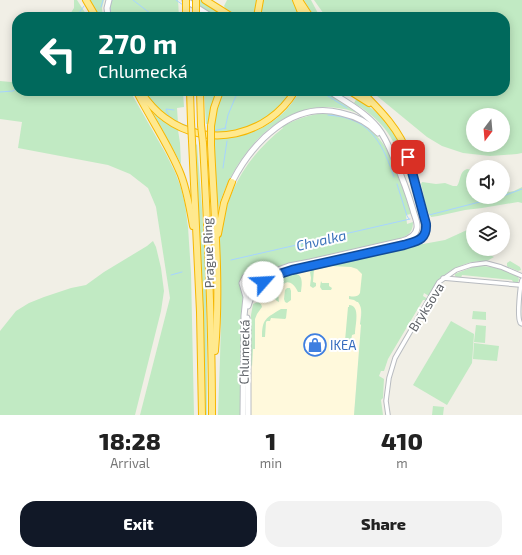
<!DOCTYPE html>
<html lang="en">
<head>
<meta charset="utf-8">
<style>
  body { margin:0; font-family:"Exo 2",sans-serif; background:#f2f2f2; color:#222; height:100vh; display:flex; flex-direction:column; font-size:15px; white-space:nowrap }
  * { box-sizing:border-box; margin:0 }
  p { font-size:13px; color:#767676 }
  .icon { flex:none; width:22px; height:22px; fill:none; stroke:currentColor; stroke-width:2; stroke-linecap:round; stroke-linejoin:round }
  .map { position:relative; height:415px; overflow:hidden }
  .panel { display:flex; flex-direction:column; background:#fff; flex:1 }
  .panel>* { flex:none }
  .hud { position:absolute; left:12px; top:12px; width:498px; height:84px; border-radius:16px; box-shadow:0 2px 10px #0003; background:#00695c; color:#fff; overflow:hidden }
  .needle { width:26px; rotate:196deg }
  .controls { position:absolute; left:466px; top:108px; display:grid; gap:8px }
  .controls a { display:grid; place-items:center; width:44px; height:44px; border-radius:50%; background:#fff; box-shadow:0 2px 10px #0003; font-size:20px }
  .pin { position:absolute; display:grid; place-items:center; width:34px; height:34px; color:#fff; margin:-17px; border-radius:8px; box-shadow:0 2px 6px #0006 }
  .me { position:absolute; width:44px; margin:-22px; rotate:64deg; stroke-linejoin:round; filter:drop-shadow(0 0 3px #0008) }
  .turn { display:flex; align-items:center; gap:14px; height:84px; padding:0 20px; font-size:18px }
  .turn .icon { width:52px; height:52px; stroke-width:2.5 }
  .turn b { display:block; font-size:28px; line-height:34px }
  .eta { display:flex; justify-content:space-evenly; align-items:center; height:68px; text-align:center }
  .eta b { font-size:24px; font-weight:800; line-height:28px }
  .cta { display:flex; gap:8px; margin-top:auto; padding:8px 20px }
  .cta a { flex:1; height:46px; border-radius:16px; background:#111827; color:#fff; font-size:16px; font-weight:800; line-height:46px; text-align:center }
  .cta a+a { background:#f2f2f2; color:#222 }
  .map>svg:first-child { display:block }
</style>
</head>
<body>
<div class="map">
<svg width="522" height="415" viewBox="0 0 522 415">
  <rect width="100%" height="100%" fill="#f1efe6"/>
  <polygon fill="#fff9dc" points="358,258 364,272 360,324 361,325 354,415 250,415 253,312 272,282 291,277 314,268"/>
  <g fill="#c1eac3" fill-rule="evenodd">
    <polygon points="74,0 77,0 88,17 68,17 74,8"/>
    <polygon points="90,0 104,0 102,8 103,17 99,17"/>
    <polygon points="111,0 178,0 179,17 110,17 109,7"/>
    <polygon points="191,0 202,0 228,17 217,17"/>
    <polygon points="227,0 257,0 255,15 253,17 239,17 225,8 224,6"/>
    <polygon points="263,0 293,0 300,17 261,17"/>
    <polygon points="304,0 311,0 320,17 314,17"/>
    <path d="M314,0H522V153L517,154L490,156L463,153L442,146L427,137L371,91H505V17H326ZM473,115H503V145H473Z"/>
    <polygon points="17,80 17,91 130,91 166,154 175,172 181,188 185,204 188,227 191,273 194,415 140,415 170,298 156,207 148,188 130,174 108,165 18,148 22,122 0,119 0,81 11,82"/>
    <path d="M143,91H183L184,107L177,108L178,123C164,114 153,104 143,91Z"/>
    <polygon points="204,91 217,91 211,107 208,124 206,124"/>
    <path d="M223,91H292C280,110 259,126 236,131C229,132 222,132 214,133C214,117 216,106 223,91Z"/>
    <path d="M296,91H325L360,114H359C349,109 336,107 324,107C271,109 231,162 218,209H217L214,139C246,138 275,127 294,100C296,97 297,96 299,93Z"/>
    <path d="M357,98C365,103 373,109 379,115C406,141 410,178 420,212L419,213C412,187 401,150 385,129C377,119 366,110 354,103Z"/>
    <polygon points="151,109 163,121 178,130 180,143 181,164"/>
    <path d="M328,113C335,114 343,115 349,117C389,131 400,177 411,214L406,215L407,224L413,222C413,235 405,237 394,240L268,270C259,274 256,269 249,272C243,274 238,281 240,287C241,290 243,291 243,293C244,298 242,305 242,310L241,415H218C219,380 221,344 221,308C221,285 218,261 220,238C225,193 248,155 283,128L282,127C297,118 312,114 328,113Z"/>
    <path d="M197,144C200,185 204,225 205,266C207,316 207,365 207,415H205L203,307L196,145Z"/>
    <path d="M467,169L473,170V197H503V186L505,190L509,192L514,191L522,187V203L518,202L482,208L465,210L438,216L431,217C425,208 424,195 421,184L422,182L436,184L445,183L453,186H457C461,180 459,172 467,169Z"/>
    <path d="M467,230L473,236V249H479L494,257L487,261L472,262L465,264L450,271L440,278L429,296L424,293L423,296L428,299L425,300H423L388,359L384,371H381L379,376L384,379L383,398L381,400L383,415H354L361,325L360,324C361,317 363,308 358,302H357L354,300L349,299V296C354,297 358,297 360,293L362,274L357,269L351,267L331,266L319,269H314L313,282L316,283V286L313,288L310,286L311,278L310,272L314,268L401,248L445,240Z"/>
    <polygon points="153,241 156,247 161,268 164,291 161,311 135,415 0,415 0,331 16,311 29,303 44,297 71,288 86,285 104,272 147,246"/>
    <polygon points="510,261 520,267 521,270 518,271 508,267 507,266 507,263"/>
    <path d="M476,266C491,266 506,269 518,277C520,280 518,282 516,283L513,282L512,280L462,275L461,278H457L455,276V274L457,273Z"/>
    <path d="M293,273C304,274 302,284 301,292H298C289,273 276,285 279,302L277,301C270,295 260,288 269,280Z"/>
    <circle cx="253" cy="284" r="6"/>
    <polygon points="321,281 322,283 329,283 329,286 332,288 331,290 322,290 320,287"/>
    <polygon points="287,288 290,288 291,291 291,300 287,303 285,302 284,299 285,290"/>
    <polygon points="258,302 261,304 262,307 257,314 255,319 255,349 253,349 252,367 250,362 251,315 253,304"/>
    <path d="M349,305C361,305 355,326 355,334L352,335L349,352H344L348,307H349Z"/>
    <path d="M281,309H287L286,318L285,319L271,318L270,321H267L266,322L265,337H262C262,319 266,318 281,309Z"/>
    <polygon points="473,311 486,312 486,320 472,319"/>
    <polygon points="451,321 474,334 472,363 447,405 413,385"/>
    <polygon points="476,325 486,326 485,343 474,342"/>
    <polygon points="474,343 499,346 497,361 473,359"/>
    <polygon points="433,406 444,407 443,415 432,415"/>
  </g>
  <g fill="none" stroke-linecap="round" stroke-linejoin="round">
    <g stroke="#a7d4ff" stroke-width="1">
      <polyline points="133,0 155,17"/>
      <polyline points="176,0 183,5"/>
      <polyline points="101,7 103,0"/>
      <polyline points="111,16 110,7 112,0"/>
      <polyline points="76,17 84,6"/>
      <polyline points="320,91 347,108"/>
      <polyline points="0,92 13,91 17,88"/>
      <path d="M174,110L166,109C168,119 179,123 188,126"/>
      <path d="M328,115C335,116 342,116 349,119C376,127 386,154 394,177"/>
      <polyline points="193,128 200,130"/>
      <polyline points="225,129 228,115 238,91"/>
      <polyline points="213,131 226,128"/>
      <polyline points="223,168 227,141"/>
      <polyline points="397,184 407,216 409,219"/>
      <polyline points="503,196 522,189"/>
      <polyline points="429,215 499,197"/>
      <polyline points="231,260 410,219"/>
      <polyline points="171,275 182,272"/>
    </g>
    <g stroke="#b8bbc0" stroke-width="5.5">
      <g id="minor">
        <polyline points="443,278 520,285"/>
        <path d="M522,280C520,286 517,316 520,322C520,323 521,324 522,324"/>
        <polyline points="388,415 386,401 389,378 395,358 439,282 456,270 471,265 486,263 501,267 522,276"/>
      </g>
    </g>
    <g stroke="#b9bcc2" stroke-width="7">
      <g id="secondary">
        <polyline points="185,0 212,17"/>
        <polyline points="108,17 107,8 109,0"/>
        <path d="M232,182C252,143 292,100 341,113C355,116 368,122 378,133"/>
        <path d="M264,283L266,280L270,277L292,270L404,245C419,241 428,239 425,221L416,188"/>
        <path d="M248,306C249,303 250,299 252,297C258,290 265,294 263,281"/>
        <polyline points="247,318 248,327 248,415"/>
        <path d="M243,415L244,316L246,297L242,283L245,277L252,273L264,275L289,266L310,262L402,241C409,239 416,236 417,228C418,222 414,215 413,210C408,193 402,177 395,161C390,149 386,138 378,128C365,112 346,102 329,91"/>
      </g>
    </g>
    <g stroke="#f6b700" stroke-width="8">
      <g id="motorway">
        <polyline points="86,0 96,17"/>
        <polyline points="205,0 232,17"/>
        <polyline points="296,0 303,17"/>
        <polyline points="299,0 310,17"/>
        <polyline points="257,17 260,0"/>
        <path d="M140,91C147,101 155,111 165,118C208,150 268,136 295,91"/>
        <polyline points="190,91 191,122"/>
        <polyline points="200,91 201,125"/>
        <polyline points="350,91 369,103"/>
        <path d="M361,91C381,111 400,130 409,157C412,167 414,178 416,188"/>
        <path d="M138,94C152,121 170,147 181,175C187,191 190,209 193,226"/>
        <polyline points="211,126 214,108 220,91"/>
        <polyline points="192,141 200,312 202,415"/>
        <path d="M203,143C208,234 212,324 212,415"/>
        <path d="M211,145C214,213 221,282 215,351"/>
        <polyline points="218,234 224,203 232,182"/>
      </g>
    </g>
    <use href="#minor" stroke="#fff" stroke-width="3.5"/>
    <use href="#secondary" stroke="#fff" stroke-width="5"/>
    <use href="#motorway" stroke="#ffe98e" stroke-width="6"/>
    <g stroke="#f6b700" stroke-width="8" stroke-linecap="butt">
      <g id="motorway-bridge">
        <polyline points="186,0 186,16"/>
        <polyline points="196,0 196,17"/>
        <polyline points="191,122 192,141"/>
        <polyline points="201,125 203,143"/>
        <polyline points="211,145 211,126"/>
      </g>
    </g>
    <use href="#motorway-bridge" stroke="#ffe98e" stroke-width="6"/>
  </g>
  <g fill="none" stroke-linecap="round" stroke-linejoin="round">
    <g stroke="#114b97" stroke-width="10">
      <path id="route" d="M263,282L264,283L266,280L270,277L292,270L404,245C417,241 427,240 426,224L408,157"/>
    </g>
    <use href="#route" stroke="#1a73e8" stroke-width="7"/>
  </g>
  <defs>
    <g id="shop-ring" transform="scale(1.15)"><circle r="9.5" fill="#fff" stroke="#3f7fe0" stroke-width="1.5"/><path d="M-5-2.5h2.3a2.7 3.5 0 0 1 5.4 0H5L5.5 6h-11ZM-1.5-2.5h3a1.5 2.3 0 0 0-3 0Z" fill="#3f7fe0"/></g>
  </defs>
  <g fill-rule="evenodd">
    <use href="#shop-ring" x="315" y="345"/>
  </g>
  <g text-anchor="middle" dominant-baseline="central" stroke-width="4" stroke-linejoin="round" paint-order="stroke">
    <g font-size="13" fill="#5d6167" stroke="#fff">
      <text transform="translate(208 253) rotate(-92)">Prague Ring</text>
      <text transform="translate(426 307) rotate(-58)">Bryksova</text>
      <text transform="translate(244 352) rotate(-89)">Chlumecká</text>
    </g>
    <g font-size="13" fill="#366cbe" stroke="#fff" text-anchor="start">
      <text x="330" y="345">IKEA</text>
    </g>
    <g font-size="14" font-style="italic" fill="#3a72ba" stroke="#fff">
      <text transform="translate(321 240) rotate(-13)">Chvalka</text>
    </g>
  </g>
</svg>
<div class="controls">
<a><svg class="needle" viewBox="-14 -14 28 28"><path d="M0-13l5 13h-10z" fill="#e53935"/><path d="M0 13l5-13h-10z" fill="#767676"/></svg></a>
<a><svg class="icon" aria-label="sound" viewBox="0 0 24 24"><path d="M4 9h4l5-4v14l-5-4H4zM17 9q2 3 0 6"/></svg></a>
<a><svg class="icon" aria-label="layers" viewBox="0 0 24 24"><path d="M12 4l9 5-9 5-9-5zM3 14l9 5 9-5"/></svg></a>
</div>
<div class="pin" style="left:408px;top:157px;background:#d93025"><svg class="icon" aria-label="arrive" viewBox="0 0 24 24"><path d="M6 21V4h12l-3 4 3 4H6"/></svg></div>
<svg class="me" style="left:263px;top:282px" viewBox="-20 -20 40 40"><circle r="19" fill="#fff"/><path d="M0-13L10 11 0 6-10 11z" fill="#1a73e8"/></svg>
<div class="hud">
<div class="turn"><svg class="icon" aria-label="left" viewBox="0 0 24 24"><path d="M17 20v-9H6M10 6l-5 5 5 5"/></svg><div><b>270 m</b>Chlumecká</div></div>
</div>
</div>
<section class="panel">
<div class="eta">
<div><b>18:28</b><p>Arrival</p></div>
<div><b>1</b><p>min</p></div>
<div><b>410</b><p>m</p></div>
</div>
<div class="cta"><a>Exit</a><a>Share</a></div>
</section>
</body>
</html>
